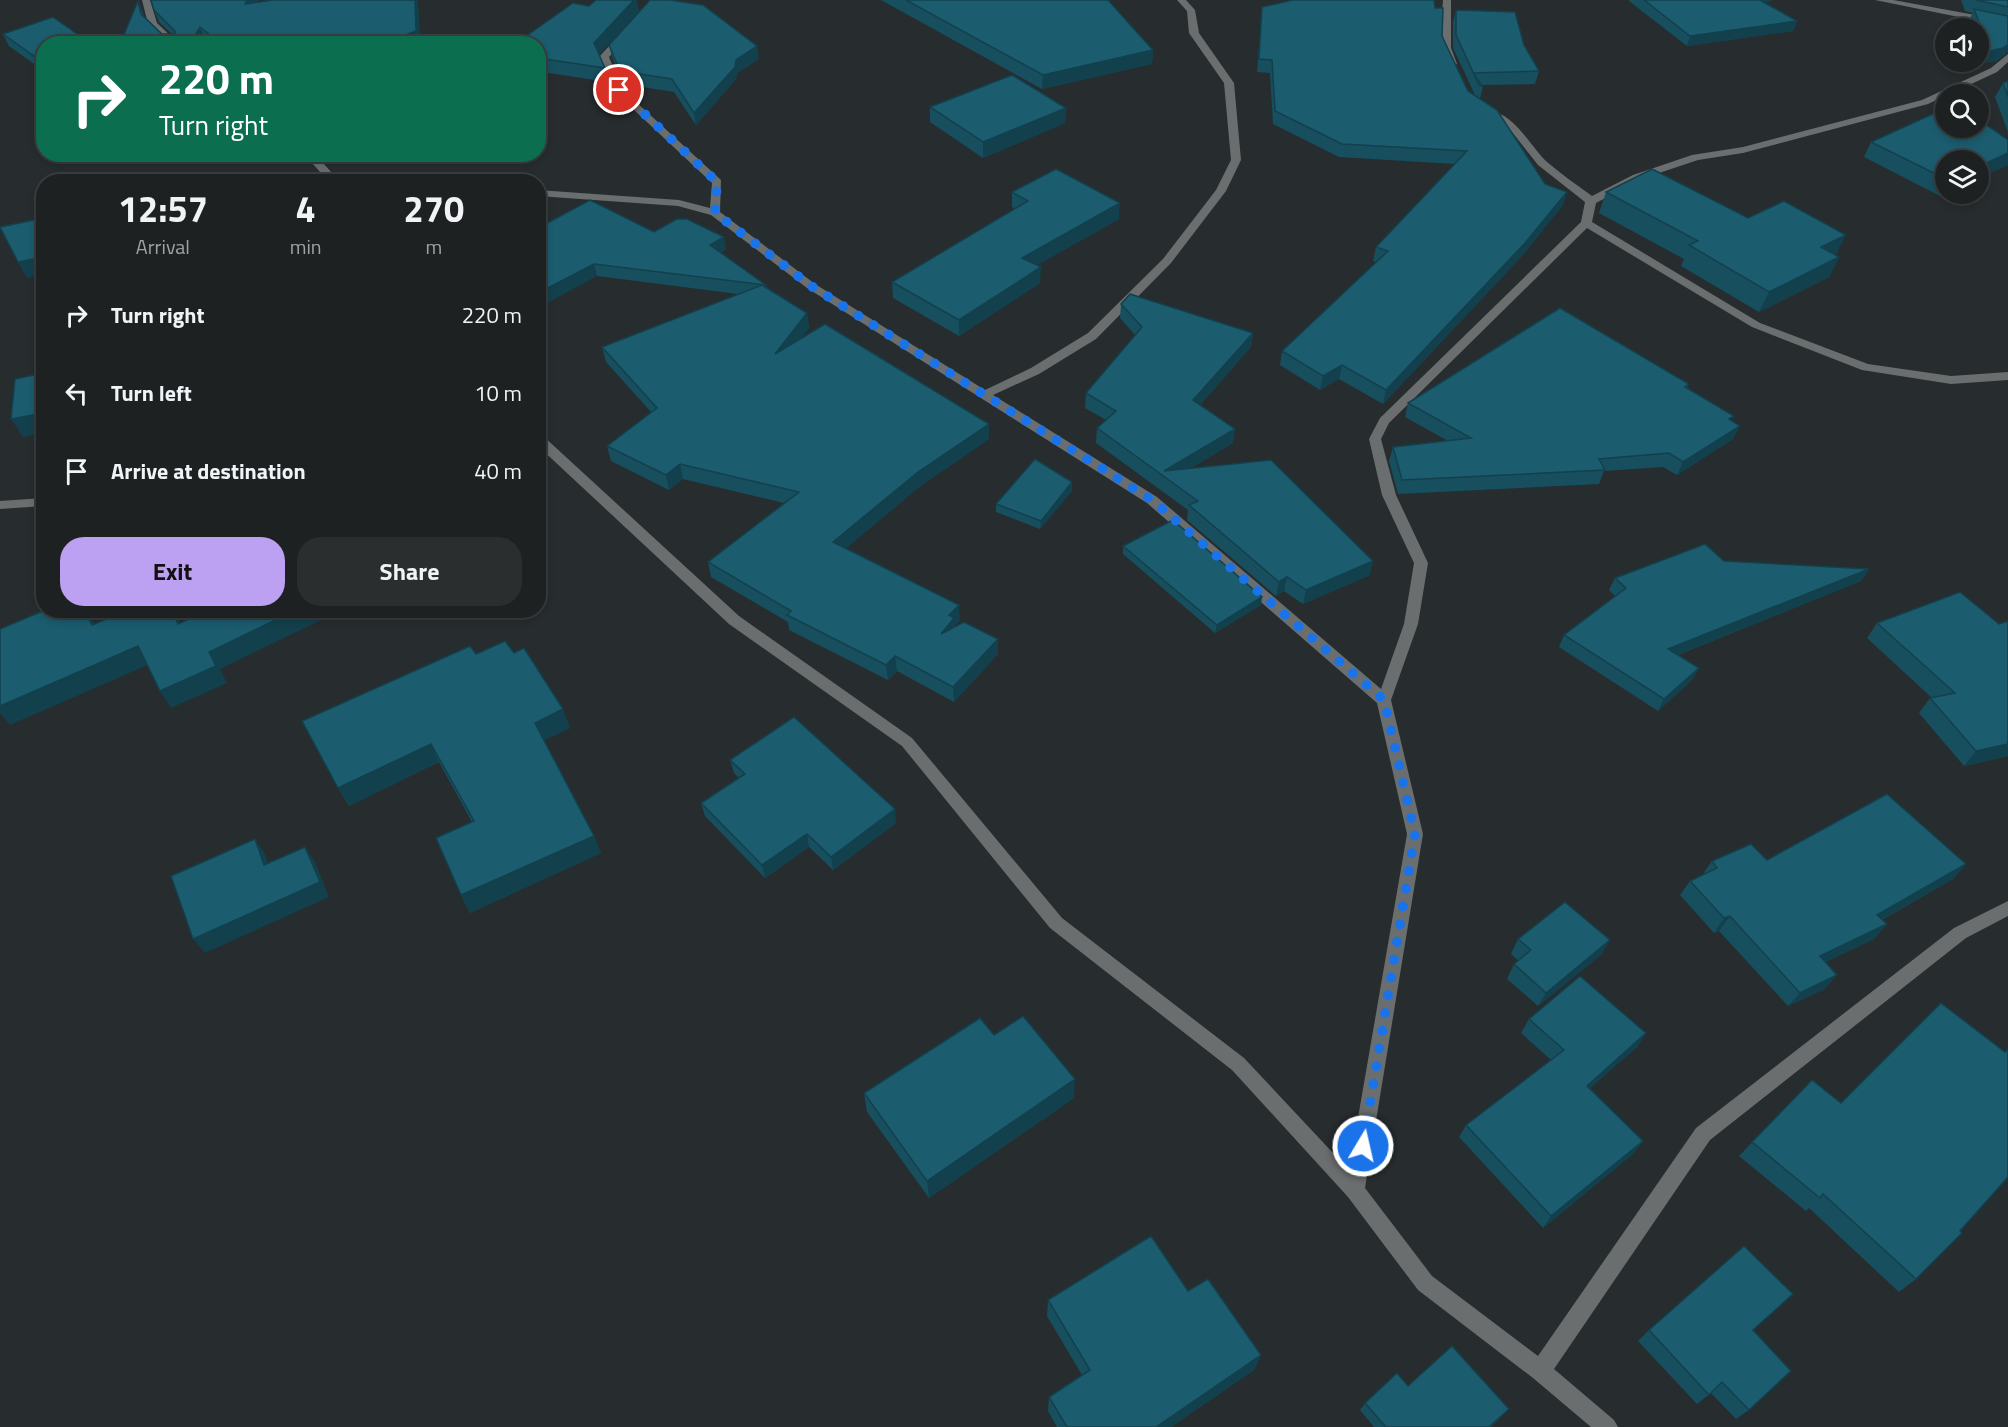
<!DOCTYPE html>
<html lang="en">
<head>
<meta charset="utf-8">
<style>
  body { margin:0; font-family:"Titillium Web",sans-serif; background:#2a2e2f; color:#f1f3f6; height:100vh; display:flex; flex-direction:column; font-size:22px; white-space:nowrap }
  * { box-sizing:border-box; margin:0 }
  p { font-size:20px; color:#a0a3a5 }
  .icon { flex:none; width:33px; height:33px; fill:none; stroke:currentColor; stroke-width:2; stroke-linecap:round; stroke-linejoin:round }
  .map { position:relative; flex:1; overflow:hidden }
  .sheet { position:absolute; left:36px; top:174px; width:510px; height:444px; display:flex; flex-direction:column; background:#1d2122; border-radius:24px; box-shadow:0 3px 9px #0003,0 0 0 2px #3b3e40 }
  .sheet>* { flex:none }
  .banner { position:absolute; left:36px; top:36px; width:510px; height:126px; border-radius:24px; box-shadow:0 3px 9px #0003,0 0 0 2px #3b3e40; background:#0b6e4f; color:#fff; overflow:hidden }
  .controls { position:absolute; left:1935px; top:18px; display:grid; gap:12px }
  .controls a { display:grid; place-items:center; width:54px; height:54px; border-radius:50%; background:#1d2122; box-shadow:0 3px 9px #0003,0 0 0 2px #3b3e40; font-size:30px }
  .pin { position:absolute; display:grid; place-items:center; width:51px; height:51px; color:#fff; margin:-26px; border:3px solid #fff; border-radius:50%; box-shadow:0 2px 6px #0007 }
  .me { position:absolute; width:66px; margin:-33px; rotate:9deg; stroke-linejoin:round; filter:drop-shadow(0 0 4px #0008) }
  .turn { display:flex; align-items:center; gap:21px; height:126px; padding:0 24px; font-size:27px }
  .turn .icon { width:78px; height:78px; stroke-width:2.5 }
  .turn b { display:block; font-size:42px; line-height:51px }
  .eta { display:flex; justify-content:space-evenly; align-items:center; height:102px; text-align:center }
  .eta b { font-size:36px; font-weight:700; line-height:42px }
  .primary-button { display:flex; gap:12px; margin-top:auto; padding:12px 24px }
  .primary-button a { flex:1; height:69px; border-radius:24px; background:#bca0f2; color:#111; font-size:24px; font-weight:700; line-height:69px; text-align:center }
  .primary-button a+a { background:#2a2e2f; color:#f1f3f6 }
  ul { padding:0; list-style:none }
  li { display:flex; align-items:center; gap:18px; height:78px; padding:0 24px }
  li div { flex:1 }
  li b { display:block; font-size:22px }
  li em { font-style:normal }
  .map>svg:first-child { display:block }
</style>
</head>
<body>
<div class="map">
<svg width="2008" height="1427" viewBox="0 0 2008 1427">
  <rect width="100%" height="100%" fill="#272c2e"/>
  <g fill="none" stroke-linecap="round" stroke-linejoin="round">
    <g fill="#6b6e6e" fill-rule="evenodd">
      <polygon points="142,0 150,0 157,23 179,44 169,44 148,24"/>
      <path d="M1177,0H1186L1195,10L1199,33L1234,83L1241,160L1226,191L1171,263L1096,339L1039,374L993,395L1157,497L1381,689L1404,624L1414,563L1382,495L1369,439L1380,418L1581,222L1585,202L1538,165L1512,132L1488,116V112C1511,109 1532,148 1547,162C1561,174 1577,185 1592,196L1633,175L1692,155L1743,147L1922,100L1991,68L2008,54V62L1997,72L1928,104L1743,153L1698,160L1641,179L1596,203L1592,222L1760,323L1868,364L1951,376L2008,372V380L1951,384L1862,370L1752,327L1587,228L1389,423L1381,439L1396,495L1428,563L1418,624L1391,700L1423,834L1365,1188L1432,1276L1538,1356L1696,1128L1954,928L2008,901V916L1966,938L1710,1140L1554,1369L1614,1420L1618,1427H1591L1533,1378L1418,1290L1348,1197L1232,1070L1050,928L902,746L729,624L538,446V434L542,435L739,616L912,738L1062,918L1244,1058L1349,1170L1407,834L1377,703L1147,503L807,288L711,215L678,206L538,196V190L679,200L710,208L712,183L616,93L599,57L621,33H627V37L609,57L623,90L721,180L720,212L815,284L985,390L1031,368L1088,333L1163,259L1216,190L1231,160L1224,83L1189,33L1187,11Z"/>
      <path d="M1443,0H1451V48L1457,64L1452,67C1436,59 1442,16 1443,0Z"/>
      <polygon points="1875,0 1893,0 2008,21 2008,27"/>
      <polygon points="304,154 315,154 340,182 329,182"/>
      <polygon points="44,498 44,506 0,509 0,501"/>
    </g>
  </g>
  <g fill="#174f5f">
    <polygon points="273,0 417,0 418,4 420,43 211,44 205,39 120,44 138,1 144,16 162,34 172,34 159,22 154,10 257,2"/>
    <polygon points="881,0 1108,0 1153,50 1152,64 1042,89"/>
    <polygon points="1629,0 1772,0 1765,3 1797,21 1793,31 1687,46 1629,1"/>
    <polygon points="1961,0 2008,0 2008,52 1996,61 1983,63 1978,50 1978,28 1971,28 1968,21 1973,13 1965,11"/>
    <polygon points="1262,7 1435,8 1442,36 1468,91 1475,95 1453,48 1453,22 1456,10 1524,45 1539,71 1535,84 1481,85 1483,87 1480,98 1545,184 1563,205 1521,257 1383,404 1339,379 1320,390 1280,365 1282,351 1376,262 1373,261 1376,247 1455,164 1339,157 1273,124 1270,73 1257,72"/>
    <polygon points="639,11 599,54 605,68 608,82 542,72 543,78 538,81 538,44"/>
    <polygon points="3,34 44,44 44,71 9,46"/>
    <polygon points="609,45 759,59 737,73 736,79 696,125 674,92 623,84 612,57"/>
    <polygon points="2008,81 2008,132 1995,97 2003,83"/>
    <polygon points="930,107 1066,108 1065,123 983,158 930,122"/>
    <polygon points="1871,142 2008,153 2008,165 1978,178 1946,160 1946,193 1940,196 1864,157"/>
    <polygon points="1012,192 1119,219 1037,265 1040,283 959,336 893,298 892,282 1015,209 1012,207"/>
    <polygon points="1606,192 1748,218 1839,257 1829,277 1759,312 1681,266 1684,259 1599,213"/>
    <polygon points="538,228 654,232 726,249 721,253 766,285 767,288 807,313 809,328 802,337 989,424 989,439 919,487 845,549 960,620 955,625 955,627 998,639 998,654 954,702 897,671 888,680 789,630 788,622 711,577 708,562 784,503 683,479 669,490 611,461 607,446 651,412 606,362 602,347 738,294 597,276"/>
    <polygon points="1121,304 1253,333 1251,347 1200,405 1235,429 1233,443 1191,468 1370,575 1303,604 1284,591 1276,596 1187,520 1188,510 1096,443 1097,428 1106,420 1085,408 1086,393 1135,335 1120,318"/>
    <polygon points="1689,384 1687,388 1732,421 1733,439 1677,475 1663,467 1604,471 1599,484 1398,494 1389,461 1393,447 1448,441 1405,417 1408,403"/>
    <polygon points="1072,482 1072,491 1040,529 996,512 996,504"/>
    <polygon points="1123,546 1261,605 1215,633 1123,554"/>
    <polygon points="1724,561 1869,569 1861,581 1678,655 1699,668 1692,680 1658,711 1559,647 1564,635 1615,596 1609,590 1615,578"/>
    <polygon points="2008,621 2008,756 1964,766 1919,713 1930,698 1932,698 1867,638 1877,623 1999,624"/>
    <polygon points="514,653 570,728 544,740 594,836 601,853 470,913 461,895 472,822 439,762 349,806 338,788 476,654"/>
    <polygon points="730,760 896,823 833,870 809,847 765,878 705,816 701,803 739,778 734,773"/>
    <polygon points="1767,860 1966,864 1953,879 1882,920 1887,924 1874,939 1826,962 1825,989 1788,1006 1719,931 1714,933 1680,895 1690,881 1703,874 1712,861"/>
    <polygon points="1518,939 1602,954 1538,1006 1507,979 1514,964 1519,961 1511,954"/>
    <polygon points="1529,1019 1646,1033 1637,1047 1590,1088 1643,1141 1633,1154 1543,1228 1459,1137 1466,1125 1551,1060 1521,1033"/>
    <polygon points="1812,1080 1960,1231 1916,1279 1899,1292 1809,1208 1806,1211 1739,1156"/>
    <polygon points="864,1093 1074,1098 929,1198 867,1112"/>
    <polygon points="1188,1291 1261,1355 1254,1370 1171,1427 1057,1427 1048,1411 1049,1397 1082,1375 1047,1316 1048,1300"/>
    <polygon points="1649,1330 1753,1330 1749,1410 1736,1419 1711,1393 1697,1404 1638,1341"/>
    <polygon points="1365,1403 1502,1416 1491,1427 1374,1427 1360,1410"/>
  </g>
  <g fill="#13404d">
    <polygon points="247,0 259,0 249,16 245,4"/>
    <polygon points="415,0 417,0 418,4 420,43 382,44"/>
    <polygon points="634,0 637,0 639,11 597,57 594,43"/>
    <polygon points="1756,0 1772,0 1753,8"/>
    <polygon points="1797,21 1793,31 1687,46 1690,36"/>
    <polygon points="200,27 205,39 203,44 190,44"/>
    <polygon points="2008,45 2008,52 1996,61 1983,63 1990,51"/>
    <polygon points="757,46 759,59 737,73 736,79 696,125 694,113 736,60"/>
    <polygon points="1153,50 1152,64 1042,89 1043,75"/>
    <polygon points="540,63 543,78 538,81 538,64"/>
    <polygon points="1066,108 1065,123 983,158 983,142"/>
    <polygon points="2008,153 2008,165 1978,178 1978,167"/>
    <polygon points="1946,186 1946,193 1940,196"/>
    <polygon points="1567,192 1563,205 1521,257 1383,404 1386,390"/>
    <polygon points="1120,203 1119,219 1022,274 1022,258"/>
    <polygon points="1846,235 1836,255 1821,247"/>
    <polygon points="724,237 726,249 713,258 710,245"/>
    <polygon points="44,257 44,274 27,278 18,262"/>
    <polygon points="1839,257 1829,277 1759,312 1769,292"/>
    <polygon points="594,264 597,276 538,308 538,293"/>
    <polygon points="1041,267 1040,283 959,336 959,320"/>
    <polygon points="807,313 809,328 777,369 775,354"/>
    <polygon points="1253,333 1251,347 1191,415 1193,400"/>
    <polygon points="1342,365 1339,379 1320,390 1323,376"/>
    <polygon points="44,413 44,432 23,437 11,419"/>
    <polygon points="989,424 989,439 919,487 835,558 833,542 918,472"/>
    <polygon points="1740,426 1733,439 1677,475 1683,462"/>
    <polygon points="1235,429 1233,443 1170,481 1164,471"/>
    <polygon points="680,464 683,479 669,490 666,475"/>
    <polygon points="1072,482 1072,491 1040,529 1041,521"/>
    <polygon points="1373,561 1370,575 1303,604 1306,590"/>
    <polygon points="1869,569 1861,581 1662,661 1668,649"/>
    <polygon points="1287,577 1284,591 1276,596 1279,582"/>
    <polygon points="1262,597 1261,605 1215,633 1217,625"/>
    <polygon points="959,605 960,620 955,625 955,633 941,634 949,615"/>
    <polygon points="85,610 88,610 90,614 104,643 92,625"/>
    <polygon points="172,610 175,610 176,613 189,641 178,624"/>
    <polygon points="296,610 342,610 220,669 227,683 171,708 160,691 209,652"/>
    <polygon points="998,639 998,654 954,702 953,687"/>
    <polygon points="138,646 150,664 10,725 0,713 0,706"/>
    <polygon points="895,656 897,671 888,680 886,665"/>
    <polygon points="1699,668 1692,680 1658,711 1664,699"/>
    <polygon points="563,709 570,728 542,741 535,723"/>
    <polygon points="431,744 439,762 349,806 338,788"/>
    <polygon points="2008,744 2008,756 1964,766 1976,751"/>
    <polygon points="895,809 896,823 833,870 831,857"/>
    <polygon points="807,834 809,847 765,878 762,865"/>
    <polygon points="594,836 601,853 470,913 461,895"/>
    <polygon points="255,839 265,854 274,880 264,865"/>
    <polygon points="305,847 315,862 329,897 205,953 193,939"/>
    <polygon points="1966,864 1953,879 1865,929 1877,915"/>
    <polygon points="1730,916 1719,931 1714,933 1724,918"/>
    <polygon points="1887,924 1874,939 1809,970 1820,956"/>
    <polygon points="1610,940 1602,954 1538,1006 1546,993"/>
    <polygon points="1837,975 1825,989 1788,1006 1800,993"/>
    <polygon points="1646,1033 1637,1047 1578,1099 1587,1086"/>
    <polygon points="1075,1079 1074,1098 929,1198 927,1181"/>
    <polygon points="1643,1141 1633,1154 1543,1228 1551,1216"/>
    <polygon points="1261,1355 1254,1370 1171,1427 1156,1427"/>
  </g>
  <g fill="#1b5c6e" stroke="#13404d" stroke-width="1.5">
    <polygon points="151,0 247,0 245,4 273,0 415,0 416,31 382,44 222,44 200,27 190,44 120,44 138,1 141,14 162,34 175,34 175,31 154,10"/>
    <polygon points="596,0 634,0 594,43 605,68 538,58 538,44 515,44 573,3 589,6"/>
    <polygon points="650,0 670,0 703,5 757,46 736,60 735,67 694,113 672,79 620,71 609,45"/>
    <polygon points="906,0 1108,0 1153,50 1043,75"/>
    <polygon points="1293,0 1434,0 1435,8 1443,8 1442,36 1468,91 1497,110 1545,184 1567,192 1525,243 1386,390 1342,365 1323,376 1282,351 1388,251 1376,247 1467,151 1342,144 1275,111 1272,60 1259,59 1262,7"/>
    <polygon points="1644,0 1760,0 1797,21 1690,36"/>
    <polygon points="1976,0 2008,0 2008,7"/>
    <polygon points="1974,9 2008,16 2008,45 2003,48 1990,51"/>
    <polygon points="1456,10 1515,12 1524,45 1539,71 1473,73 1483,87 1479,85 1456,35"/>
    <polygon points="53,17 91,44 44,44 44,63 3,34"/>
    <polygon points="1012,75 1066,108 983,142 930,107"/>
    <polygon points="2008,81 2008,97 2003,83"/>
    <polygon points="1946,108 1946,128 1978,128 1978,119 2008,140 2008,153 1978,167 1978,160 1946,160 1946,179 1871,142"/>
    <polygon points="1056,169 1120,203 1022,258 1041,267 959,320 892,282 1028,201 1012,192"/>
    <polygon points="1652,169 1748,218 1784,201 1846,235 1821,247 1839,257 1769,292 1689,245 1698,241 1606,192"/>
    <polygon points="590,200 654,232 677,219 687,219 724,237 710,245 766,285 594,264 538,293 538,228"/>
    <polygon points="44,218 44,257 18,262 0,227"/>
    <polygon points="762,285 807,313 775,354 825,324 989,424 918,472 833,542 959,605 949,615 954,618 941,634 964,622 998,639 953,687 895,656 886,665 787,615 791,611 708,562 799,492 680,464 666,475 607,446 657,408 602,347"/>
    <polygon points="1130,294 1253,333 1193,400 1235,429 1164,471 1271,460 1373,561 1306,590 1287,577 1279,582 1189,505 1198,501 1097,428 1116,411 1086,393 1142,327 1121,304"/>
    <polygon points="1560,308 1689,384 1685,387 1734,416 1729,419 1740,426 1683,462 1669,453 1599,459 1605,470 1402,480 1393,447 1471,438 1408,403"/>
    <polygon points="44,373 44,413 11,419 15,379"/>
    <polygon points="1035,459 1072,482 1041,521 996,504"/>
    <polygon points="1173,520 1262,597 1217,625 1123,546"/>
    <polygon points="1705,544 1724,561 1869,569 1668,649 1699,668 1664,699 1564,635 1626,588 1615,578"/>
    <polygon points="1960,592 1999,624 2008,621 2008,744 1976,751 1930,698 1955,693 1877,623"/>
    <polygon points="45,610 85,610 92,625 128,610 172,610 178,624 198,615 195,610 296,610 209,652 216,666 160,691 138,646 0,706 0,629"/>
    <polygon points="505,641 514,653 524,648 563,709 535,723 594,836 461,895 436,838 474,821 431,744 338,788 302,721 470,646 476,654"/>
    <polygon points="794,717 895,809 831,857 807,834 762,865 701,803 745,774 730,760"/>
    <polygon points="1887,794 1966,864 1877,915 1887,924 1820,956 1837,975 1800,993 1730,916 1724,918 1690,881 1717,868 1712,861 1751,844 1767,860"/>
    <polygon points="255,839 264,865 305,847 320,882 193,939 171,876"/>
    <polygon points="1565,902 1610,940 1546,993 1514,964 1531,950 1518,939"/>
    <polygon points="1580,976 1646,1033 1587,1086 1643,1141 1551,1216 1466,1125 1564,1050 1529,1019"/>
    <polygon points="1941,1003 2005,1052 2008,1049 2008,1177 1960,1231 1962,1233 1916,1279 1823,1194 1820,1198 1752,1142 1812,1080 1841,1103"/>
    <polygon points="1023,1016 1075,1079 927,1181 864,1093 980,1018 994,1035"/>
    <polygon points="1151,1236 1188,1291 1208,1279 1261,1355 1156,1427 1067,1427 1049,1397 1090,1370 1048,1300"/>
    <polygon points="1744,1246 1793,1294 1753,1330 1791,1371 1749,1410 1722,1382 1709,1395 1649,1330"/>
    <polygon points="1452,1346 1509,1409 1489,1427 1386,1427 1365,1403 1397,1373 1408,1386"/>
  </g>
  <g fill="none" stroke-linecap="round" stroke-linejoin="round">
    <polyline stroke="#1a73e8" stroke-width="10" stroke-dasharray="0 18" points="619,90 717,182 715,213 811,286 1152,500 1384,700 1415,834 1363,1146"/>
  </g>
</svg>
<div class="controls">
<a><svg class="icon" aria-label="sound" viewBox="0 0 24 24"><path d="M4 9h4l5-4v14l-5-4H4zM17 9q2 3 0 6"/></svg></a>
<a><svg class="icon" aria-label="search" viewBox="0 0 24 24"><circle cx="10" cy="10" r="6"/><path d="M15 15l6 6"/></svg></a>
<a><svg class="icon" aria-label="layers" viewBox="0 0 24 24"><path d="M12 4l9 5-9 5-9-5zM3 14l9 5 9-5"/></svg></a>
</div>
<div class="pin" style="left:619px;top:90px;background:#d93025"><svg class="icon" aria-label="arrive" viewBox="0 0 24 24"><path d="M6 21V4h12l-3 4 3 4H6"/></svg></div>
<svg class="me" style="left:1363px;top:1146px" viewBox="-20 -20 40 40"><circle r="17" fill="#1a73e8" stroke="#fff" stroke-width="3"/><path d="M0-11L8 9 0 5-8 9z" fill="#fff"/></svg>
<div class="banner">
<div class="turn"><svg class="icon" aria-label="right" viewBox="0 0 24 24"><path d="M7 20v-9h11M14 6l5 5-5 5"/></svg><div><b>220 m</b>Turn right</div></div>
</div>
<section class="sheet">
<div class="eta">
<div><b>12:57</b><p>Arrival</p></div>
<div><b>4</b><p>min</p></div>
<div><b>270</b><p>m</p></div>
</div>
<ul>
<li><svg class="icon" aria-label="right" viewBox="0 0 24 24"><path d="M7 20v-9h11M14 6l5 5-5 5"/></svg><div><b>Turn right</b></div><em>220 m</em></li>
<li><svg class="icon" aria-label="left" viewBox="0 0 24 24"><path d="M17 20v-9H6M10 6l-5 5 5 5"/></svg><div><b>Turn left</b></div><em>10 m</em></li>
<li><svg class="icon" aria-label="arrive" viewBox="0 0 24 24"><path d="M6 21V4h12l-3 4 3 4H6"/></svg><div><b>Arrive at destination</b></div><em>40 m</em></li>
</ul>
<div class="primary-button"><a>Exit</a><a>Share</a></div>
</section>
</div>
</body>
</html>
